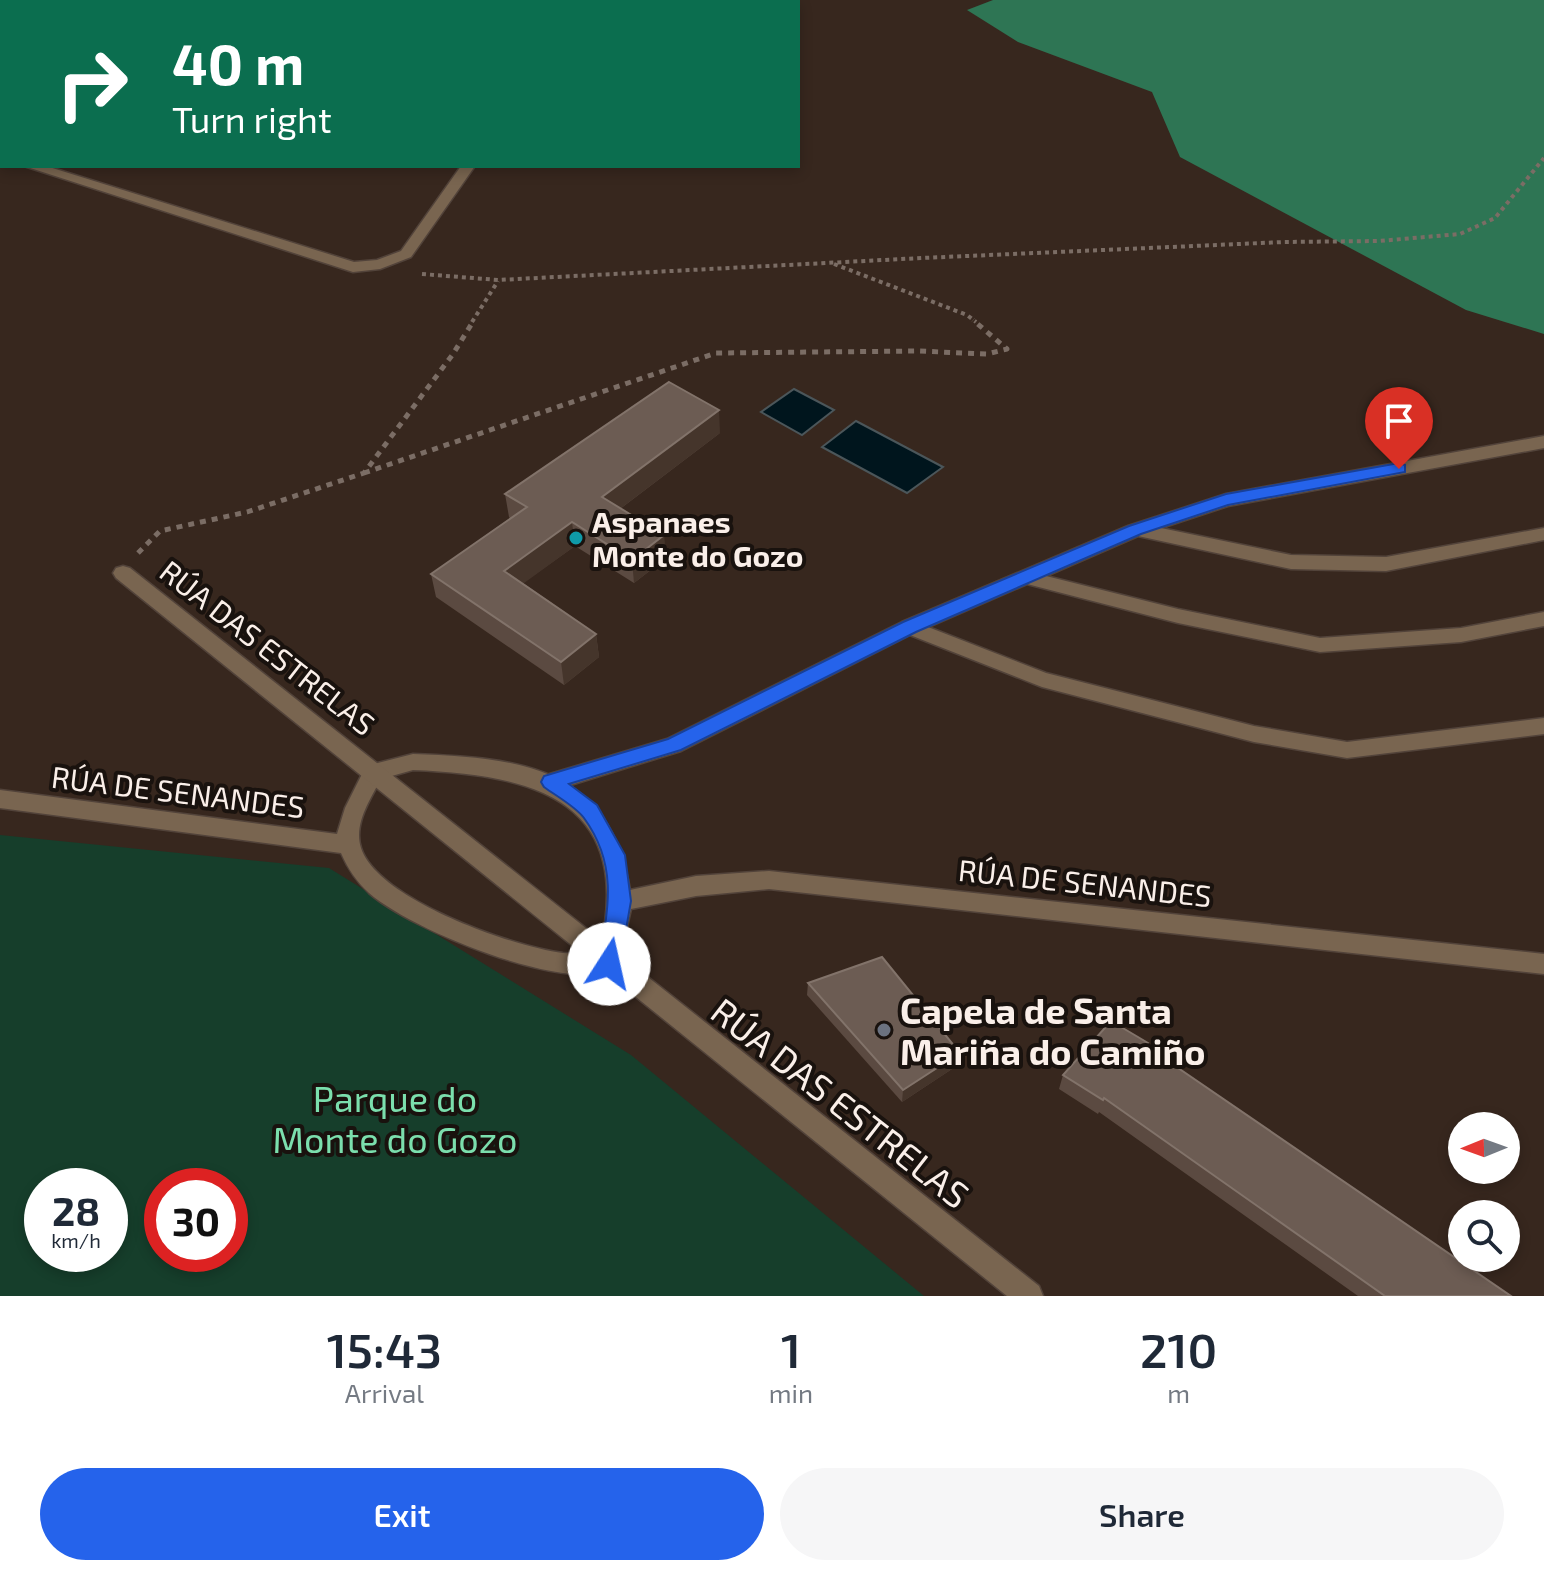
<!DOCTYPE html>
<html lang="en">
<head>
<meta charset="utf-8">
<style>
  body { margin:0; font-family:"Exo 2",sans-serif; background:#f6f6f7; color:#1f2937; height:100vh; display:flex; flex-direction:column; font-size:30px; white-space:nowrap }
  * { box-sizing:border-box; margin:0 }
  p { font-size:26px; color:#747a83 }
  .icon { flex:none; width:44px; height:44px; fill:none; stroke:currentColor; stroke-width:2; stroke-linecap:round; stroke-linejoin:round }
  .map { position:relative; height:1296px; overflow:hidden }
  .details { display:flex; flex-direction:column; background:#fff; flex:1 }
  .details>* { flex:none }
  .guide { position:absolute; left:0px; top:0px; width:800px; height:168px; box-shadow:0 4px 12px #0003; background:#0b6e4f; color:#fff; overflow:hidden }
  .needle { width:52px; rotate:269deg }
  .buttons { position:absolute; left:1448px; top:1112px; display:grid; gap:16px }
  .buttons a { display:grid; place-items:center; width:72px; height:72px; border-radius:50%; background:#fff; box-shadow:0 4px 12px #0003; font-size:40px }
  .speed { position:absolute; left:24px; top:1168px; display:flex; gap:16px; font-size:40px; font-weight:700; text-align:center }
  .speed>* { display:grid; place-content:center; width:104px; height:104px; border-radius:50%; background:#fff; box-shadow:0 4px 12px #0003; line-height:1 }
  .speed small { font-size:20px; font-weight:400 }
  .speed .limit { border:12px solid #d22; background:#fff; color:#111 }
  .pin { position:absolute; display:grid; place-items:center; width:68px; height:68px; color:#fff; margin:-82px -34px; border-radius:50% 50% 50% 0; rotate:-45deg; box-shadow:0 0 8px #0007 }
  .pin .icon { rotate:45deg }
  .me { position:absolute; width:88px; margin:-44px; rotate:10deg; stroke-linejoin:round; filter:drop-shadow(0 0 6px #0008) }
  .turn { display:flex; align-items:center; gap:28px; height:168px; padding:0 40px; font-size:36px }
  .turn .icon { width:104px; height:104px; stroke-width:2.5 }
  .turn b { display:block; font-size:56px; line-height:68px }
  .eta { display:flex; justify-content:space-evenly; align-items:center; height:136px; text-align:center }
  .eta b { font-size:48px; font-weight:600; line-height:56px }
  .button { display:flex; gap:16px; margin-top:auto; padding:16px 40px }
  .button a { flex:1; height:92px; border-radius:48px; background:#2563eb; color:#fff; font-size:32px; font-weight:600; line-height:92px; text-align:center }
  .button a+a { background:#f6f6f7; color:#1f2937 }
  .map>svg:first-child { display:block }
</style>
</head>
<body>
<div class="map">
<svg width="1544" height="1296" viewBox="0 0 1544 1296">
  <rect width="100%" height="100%" fill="#37271e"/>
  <path fill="#163e2b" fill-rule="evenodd" d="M0,835L329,868L631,1055L924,1296H0ZM42,1186H110V1254H42ZM162,1186H230V1254H162Z"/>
  <polygon fill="#2e7554" points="993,0 1544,0 1544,334 1466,310 1180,157 1152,92 1018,42 967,10"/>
  <g fill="#00151d" stroke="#4b565a" stroke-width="2">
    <polygon points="794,389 834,410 802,435 761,412"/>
    <polygon points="856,421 943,467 907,493 822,447"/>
  </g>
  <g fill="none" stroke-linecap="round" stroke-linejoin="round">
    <g stroke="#52433a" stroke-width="3">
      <polygon id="service" points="1544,436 1544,448 1228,506 1161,528 1291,555 1386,557 1544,528 1544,540 1386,571 1291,569 1138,536 1046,576 1178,609 1320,638 1461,628 1544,612 1544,626 1461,642 1320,652 1178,623 1027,584 928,627 1046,673 1254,726 1347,742 1544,718 1544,734 1347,758 1254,742 1042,687 910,635 681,751 551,791 543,788 540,782 543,776 667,739 902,622 1128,526 1226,494"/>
    </g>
    <g stroke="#52433a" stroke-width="3">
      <g id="minor">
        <polygon points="208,0 222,0 207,2"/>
        <polygon points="0,110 2,110 0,119"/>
        <rect x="0" y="153" width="2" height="8"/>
        <polygon points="24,166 46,166 354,262 377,260 401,251 461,166 475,166 411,257 380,269 353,272"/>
        <path d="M413,754C521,758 609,766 630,890L696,876L769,871L1544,954V974L769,889L696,896L631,909L617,971C561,991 413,931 369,893C356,881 348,869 341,853L0,808V790L337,834L345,808L366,766ZM413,770C539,775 636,802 599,954C587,954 575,954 563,953C513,947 377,899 361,848C353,824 371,798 381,779Z"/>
      </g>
    </g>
    <g stroke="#52433a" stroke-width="3">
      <polygon id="tertiary" points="123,566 130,568 1039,1286 1043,1296 1007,1296 116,578 113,573 116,568"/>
    </g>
    <g stroke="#7b6d65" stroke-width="4" stroke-dasharray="4 4" stroke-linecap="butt">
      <polyline points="834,264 967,315 976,322"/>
      <polyline points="422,274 498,280 922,258 1284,242 1379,241 1460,234 1495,218 1544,158"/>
      <polyline points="472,322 498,281"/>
    </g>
    <g stroke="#7b6d65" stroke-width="5" stroke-dasharray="6 6" stroke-linecap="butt">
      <polyline points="364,473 716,353 918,351 987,354 1007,349 973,320"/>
      <polyline points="138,553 160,531 247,512 364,473 453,354 474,320"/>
    </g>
    <use href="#service" fill="#796550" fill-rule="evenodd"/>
    <use href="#minor" fill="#796550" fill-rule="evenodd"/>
    <use href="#tertiary" fill="#796550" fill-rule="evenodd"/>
  </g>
  <g fill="#5b4a41">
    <polygon points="720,433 620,509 664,535 665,559 634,583 575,546 523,583 596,634 599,657 564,685 436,597 431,574 510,518 509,517 505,494"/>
    <polygon points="808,983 960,1053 958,1065 902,1102 807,995"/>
    <polygon points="1147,1047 1511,1296 1358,1296 1099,1112 1098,1114 1059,1089 1063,1075"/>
  </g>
  <g fill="#45352b">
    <polygon points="719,410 720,433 604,521 602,497"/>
    <polygon points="572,522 575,546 509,594 504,571"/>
    <polygon points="664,535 665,559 634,583 632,560"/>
    <polygon points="596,634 599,657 564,685 561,662"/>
    <polygon points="960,1053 958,1065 902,1102 903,1090"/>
  </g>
  <g fill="#6c5c53" stroke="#82736a" stroke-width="2">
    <polygon points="669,382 719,410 602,497 664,535 632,560 572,522 504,571 596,634 561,662 431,574 527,507 505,494"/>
    <polygon points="882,957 960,1053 903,1090 808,983"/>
    <polygon points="1111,1021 1148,1043 1146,1046 1511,1296 1385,1296 1104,1098 1103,1100 1063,1075"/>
  </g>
  <path fill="#2563eb" stroke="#184099" stroke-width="2" d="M1399,463L1405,465V472L1228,505L1141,534L916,632L681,750L569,784L597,805L625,855L631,901L620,964L617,971L609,974L602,971L598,964C608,911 619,866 584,818C575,806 556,796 544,787L541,782L544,776L668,739L903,622L1129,526L1226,494Z"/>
  <circle fill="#0f9aa8" stroke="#19120e" stroke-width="3" cx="576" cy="538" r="8"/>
  <circle fill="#6b7280" stroke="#19120e" stroke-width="3" cx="884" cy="1030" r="8"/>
  <g text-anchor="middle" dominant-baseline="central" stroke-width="8" stroke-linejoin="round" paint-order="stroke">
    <g font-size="30" font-weight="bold" fill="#faefe9" stroke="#19120e" text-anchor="start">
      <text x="592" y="521">Aspanaes<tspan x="592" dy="34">Monte do Gozo</tspan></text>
    </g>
    <g font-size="30" fill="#faefe9" stroke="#19120e">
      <text transform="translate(268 647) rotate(38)">RÚA DAS ESTRELAS</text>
      <text transform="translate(178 791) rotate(7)">RÚA DE SENANDES</text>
      <text transform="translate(1085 882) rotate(6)">RÚA DE SENANDES</text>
    </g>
    <g font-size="36" font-weight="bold" fill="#faefe9" stroke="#19120e" text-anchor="start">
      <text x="900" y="1009">Capela de Santa<tspan x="900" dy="41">Mariña do Camiño</tspan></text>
    </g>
    <g font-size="36" fill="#7bdfad" stroke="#19120e">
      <text x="395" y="1097">Parque do<tspan x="395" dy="41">Monte do Gozo</tspan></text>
    </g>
    <g font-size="36" fill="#faefe9" stroke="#19120e">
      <text transform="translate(841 1102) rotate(38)">RÚA DAS ESTRELAS</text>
    </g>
  </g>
</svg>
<div class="buttons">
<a><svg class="needle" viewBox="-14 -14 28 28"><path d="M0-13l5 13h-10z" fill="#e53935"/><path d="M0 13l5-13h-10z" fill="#747a83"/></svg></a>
<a><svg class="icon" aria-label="search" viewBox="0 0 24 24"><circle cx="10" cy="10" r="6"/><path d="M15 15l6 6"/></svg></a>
</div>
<div class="speed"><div>28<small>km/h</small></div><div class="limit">30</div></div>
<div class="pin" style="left:1399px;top:469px;background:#d93025"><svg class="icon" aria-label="arrive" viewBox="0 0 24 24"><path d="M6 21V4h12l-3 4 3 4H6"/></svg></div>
<svg class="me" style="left:609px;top:964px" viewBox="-20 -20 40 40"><circle r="19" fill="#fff"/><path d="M0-13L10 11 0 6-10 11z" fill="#2563eb"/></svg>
<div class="guide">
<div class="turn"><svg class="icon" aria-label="right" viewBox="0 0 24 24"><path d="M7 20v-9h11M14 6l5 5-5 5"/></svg><div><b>40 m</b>Turn right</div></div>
</div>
</div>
<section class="details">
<div class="eta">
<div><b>15:43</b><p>Arrival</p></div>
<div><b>1</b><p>min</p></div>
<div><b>210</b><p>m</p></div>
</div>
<div class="button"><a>Exit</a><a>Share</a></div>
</section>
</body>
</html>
